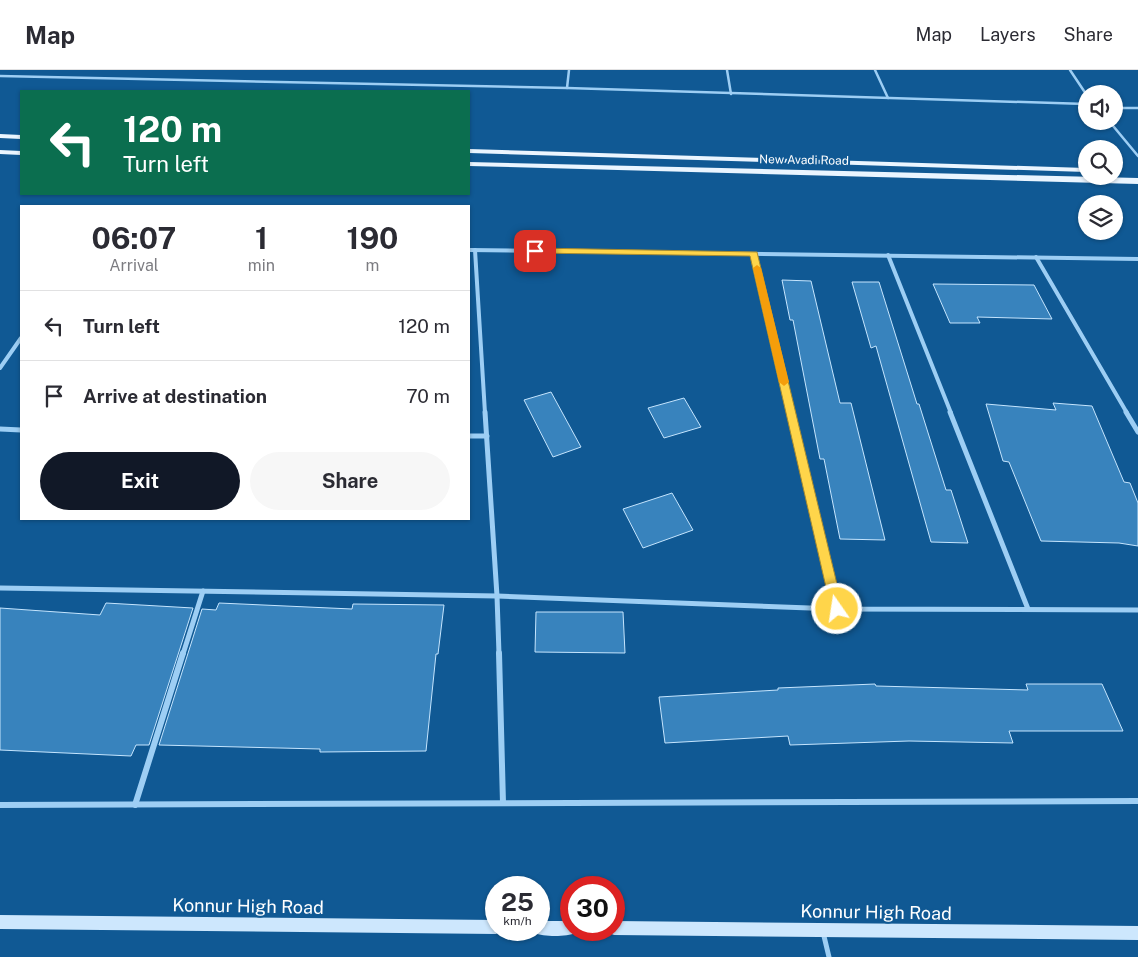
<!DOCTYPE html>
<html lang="en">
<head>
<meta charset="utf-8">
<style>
  body { margin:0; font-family:"Public Sans",sans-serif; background:#f7f7f7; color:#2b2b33; height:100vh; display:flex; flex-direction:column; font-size:19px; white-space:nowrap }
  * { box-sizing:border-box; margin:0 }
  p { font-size:16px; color:#7c7c81 }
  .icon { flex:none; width:28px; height:28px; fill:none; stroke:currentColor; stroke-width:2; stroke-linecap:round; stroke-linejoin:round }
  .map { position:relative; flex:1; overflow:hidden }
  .panel { position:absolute; left:20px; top:135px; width:450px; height:315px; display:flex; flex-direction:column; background:#fff; border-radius:0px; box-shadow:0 1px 4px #0004 }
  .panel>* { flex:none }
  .banner { position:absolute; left:20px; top:20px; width:450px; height:105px; border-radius:0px; box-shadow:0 1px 4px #0004; background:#0b6e4f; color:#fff; overflow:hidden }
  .buttons { position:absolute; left:1078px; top:15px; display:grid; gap:10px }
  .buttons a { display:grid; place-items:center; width:45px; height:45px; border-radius:50%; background:#fff; box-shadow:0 1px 4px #0004; font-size:25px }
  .speed { position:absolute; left:485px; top:806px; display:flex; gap:10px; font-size:25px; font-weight:700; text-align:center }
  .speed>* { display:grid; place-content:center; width:65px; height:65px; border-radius:50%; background:#fff; box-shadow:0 1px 4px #0004; line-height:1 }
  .speed small { font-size:12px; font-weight:400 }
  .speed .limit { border:8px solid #d22; background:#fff; color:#111 }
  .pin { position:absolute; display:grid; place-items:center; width:42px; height:42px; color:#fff; margin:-21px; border-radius:10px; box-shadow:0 2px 8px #0006 }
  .me { position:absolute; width:55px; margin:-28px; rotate:347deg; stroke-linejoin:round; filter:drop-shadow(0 0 4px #0008) }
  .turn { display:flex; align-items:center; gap:18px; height:105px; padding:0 20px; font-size:22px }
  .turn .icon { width:65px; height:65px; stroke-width:2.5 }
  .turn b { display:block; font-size:35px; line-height:42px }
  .eta { display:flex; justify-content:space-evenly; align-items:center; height:85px; text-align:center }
  .eta b { font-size:30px; font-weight:700; line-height:35px }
  .button { display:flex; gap:10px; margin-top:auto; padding:10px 20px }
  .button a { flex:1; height:58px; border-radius:30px; background:#111827; color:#fff; font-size:20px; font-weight:700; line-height:58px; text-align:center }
  .button a+a { background:#f7f7f7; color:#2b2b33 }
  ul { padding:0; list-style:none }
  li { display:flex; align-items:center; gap:15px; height:70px; padding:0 20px; border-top:1px solid #e1e1e2 }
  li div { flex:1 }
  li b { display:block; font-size:19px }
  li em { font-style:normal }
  header { display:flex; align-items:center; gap:30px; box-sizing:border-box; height:70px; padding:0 25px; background:#fff; border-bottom:1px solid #e1e1e2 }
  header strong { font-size:24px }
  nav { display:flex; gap:28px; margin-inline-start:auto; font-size:18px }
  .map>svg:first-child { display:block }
</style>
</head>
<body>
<header>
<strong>Map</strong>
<nav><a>Map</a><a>Layers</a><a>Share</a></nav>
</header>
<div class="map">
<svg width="1138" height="887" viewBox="0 0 1138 887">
  <rect width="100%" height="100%" fill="#105994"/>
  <g fill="#3883bd" stroke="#c5e5fe">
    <polygon points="782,210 811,211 840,333 851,333 885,470 840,469 824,389 820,389 793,250 790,250"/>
    <polygon points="852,212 879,212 917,334 919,334 946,420 951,420 968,473 931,472 876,276 871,278"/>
    <polygon points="933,214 1034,215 1052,249 977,247 980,253 950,253"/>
    <polygon points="551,322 581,377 553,387 524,330"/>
    <polygon points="684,328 701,357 664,368 648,338"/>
    <polygon points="1053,333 1092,336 1124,412 1130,413 1138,433 1138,476 1119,473 1041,471 1009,392 1003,391 986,334 1056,340"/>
    <polygon points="672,423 693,460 643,478 623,439"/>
    <polygon points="106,533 193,538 149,675 136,675 131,686 0,680 0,538 100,545"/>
    <polygon points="219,533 352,539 353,534 444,535 438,584 436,584 426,681 320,682 320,679 159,675 202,539 216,540"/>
    <polygon points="536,542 623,542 625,583 535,582"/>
    <polygon points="875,614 876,616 1028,620 1026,614 1102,614 1123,661 1009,661 1013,673 909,671 790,675 788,666 665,673 659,627 778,620 778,618"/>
  </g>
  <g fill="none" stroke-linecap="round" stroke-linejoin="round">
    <g stroke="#9dcef4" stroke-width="2.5">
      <polyline points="727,0 731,24"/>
      <polyline points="875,0 888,28"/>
      <polyline points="1070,0 1086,24"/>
      <polyline points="0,6 567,18 1086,34"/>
      <polyline points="567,18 569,0"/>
      <polyline points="1114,38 1138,38"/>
      <polyline points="1109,51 1138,86"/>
    </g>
    <polyline stroke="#9dcef4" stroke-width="5" points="823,862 829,887"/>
    <g stroke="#9dcef4" stroke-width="4">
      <polyline points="469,180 1138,189"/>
      <polyline points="475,180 485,343"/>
      <polyline points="753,184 791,343"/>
      <polyline points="888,185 951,343"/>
      <polyline points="1036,187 1127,343"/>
      <polyline points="0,298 21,268"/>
    </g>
    <g stroke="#9dcef4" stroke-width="5">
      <polyline points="485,342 497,526 499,584"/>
      <polyline points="790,342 837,539"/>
      <polyline points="950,342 1028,539"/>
      <polyline points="1126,342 1138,362"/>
      <polyline points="0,359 21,360"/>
      <polyline points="469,366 487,366"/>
      <polyline points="0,518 497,526 837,539 1138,540"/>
      <polyline points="183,584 203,521"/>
    </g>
    <g stroke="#9dcef4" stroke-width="6">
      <polyline points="499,583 503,733"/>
      <polyline points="0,735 1138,731"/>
      <polyline points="135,735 183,583"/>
    </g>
    <g fill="#cde7fd" fill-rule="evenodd">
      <polygon points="0,845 496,850 496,860 502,860 496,864 0,859"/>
      <path d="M539,851H571V860H577L576,863C566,867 544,867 534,863L533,860H539Z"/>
      <polygon points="614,851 1138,856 1138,870 614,865 609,863 608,860 614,860"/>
    </g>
    <g fill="#eaf5ff" fill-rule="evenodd">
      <polygon points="0,64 21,65 21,69 0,68"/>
      <polygon points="469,79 1086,98 1086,102 469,83"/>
      <polygon points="0,80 21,81 21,85 0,84"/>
      <polygon points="469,92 1138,108 1138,114 469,96"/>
    </g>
  </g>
  <polygon fill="#ffd54a" stroke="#a68a30" points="535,178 757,182 843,539 841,543 837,545 832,543 831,539 750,186 532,183 531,181"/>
  <polygon fill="#f59e0b" points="757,195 761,198 789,312 784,316 779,312 753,198"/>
  <g text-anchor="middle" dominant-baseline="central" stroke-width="4" stroke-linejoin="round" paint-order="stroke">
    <g font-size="12" fill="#fff" stroke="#105994">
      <text transform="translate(804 90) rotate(1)">New Avadi Road</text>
    </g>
    <g font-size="18" fill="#fff" stroke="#105994">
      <text transform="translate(248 836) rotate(1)">Konnur High Road</text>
      <text transform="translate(876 842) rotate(1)">Konnur High Road</text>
    </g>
  </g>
</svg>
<div class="buttons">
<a><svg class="icon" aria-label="sound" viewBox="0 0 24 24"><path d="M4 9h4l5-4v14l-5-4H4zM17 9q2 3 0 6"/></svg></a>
<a><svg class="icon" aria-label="search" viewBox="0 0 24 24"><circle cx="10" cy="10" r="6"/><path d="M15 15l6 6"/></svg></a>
<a><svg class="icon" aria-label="layers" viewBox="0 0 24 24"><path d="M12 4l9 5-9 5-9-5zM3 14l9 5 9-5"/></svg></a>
</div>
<div class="speed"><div>25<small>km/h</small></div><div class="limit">30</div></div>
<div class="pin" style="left:535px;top:181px;background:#d93025"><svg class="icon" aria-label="arrive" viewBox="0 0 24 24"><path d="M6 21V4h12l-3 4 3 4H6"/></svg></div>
<svg class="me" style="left:837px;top:539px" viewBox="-20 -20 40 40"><circle r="17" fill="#ffd54a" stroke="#fff" stroke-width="3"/><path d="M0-11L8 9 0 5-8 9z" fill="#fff"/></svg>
<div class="banner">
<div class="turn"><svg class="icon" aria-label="left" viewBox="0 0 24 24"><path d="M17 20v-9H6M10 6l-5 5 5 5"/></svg><div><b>120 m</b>Turn left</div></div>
</div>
<section class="panel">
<div class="eta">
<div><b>06:07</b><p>Arrival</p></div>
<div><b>1</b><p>min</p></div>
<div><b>190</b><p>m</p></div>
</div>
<ul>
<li><svg class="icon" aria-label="left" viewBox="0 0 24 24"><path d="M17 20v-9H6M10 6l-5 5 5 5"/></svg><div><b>Turn left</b></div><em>120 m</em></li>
<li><svg class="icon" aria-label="arrive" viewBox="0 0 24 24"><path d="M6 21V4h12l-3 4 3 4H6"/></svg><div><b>Arrive at destination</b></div><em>70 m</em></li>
</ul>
<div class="button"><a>Exit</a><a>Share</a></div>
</section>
</div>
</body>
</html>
